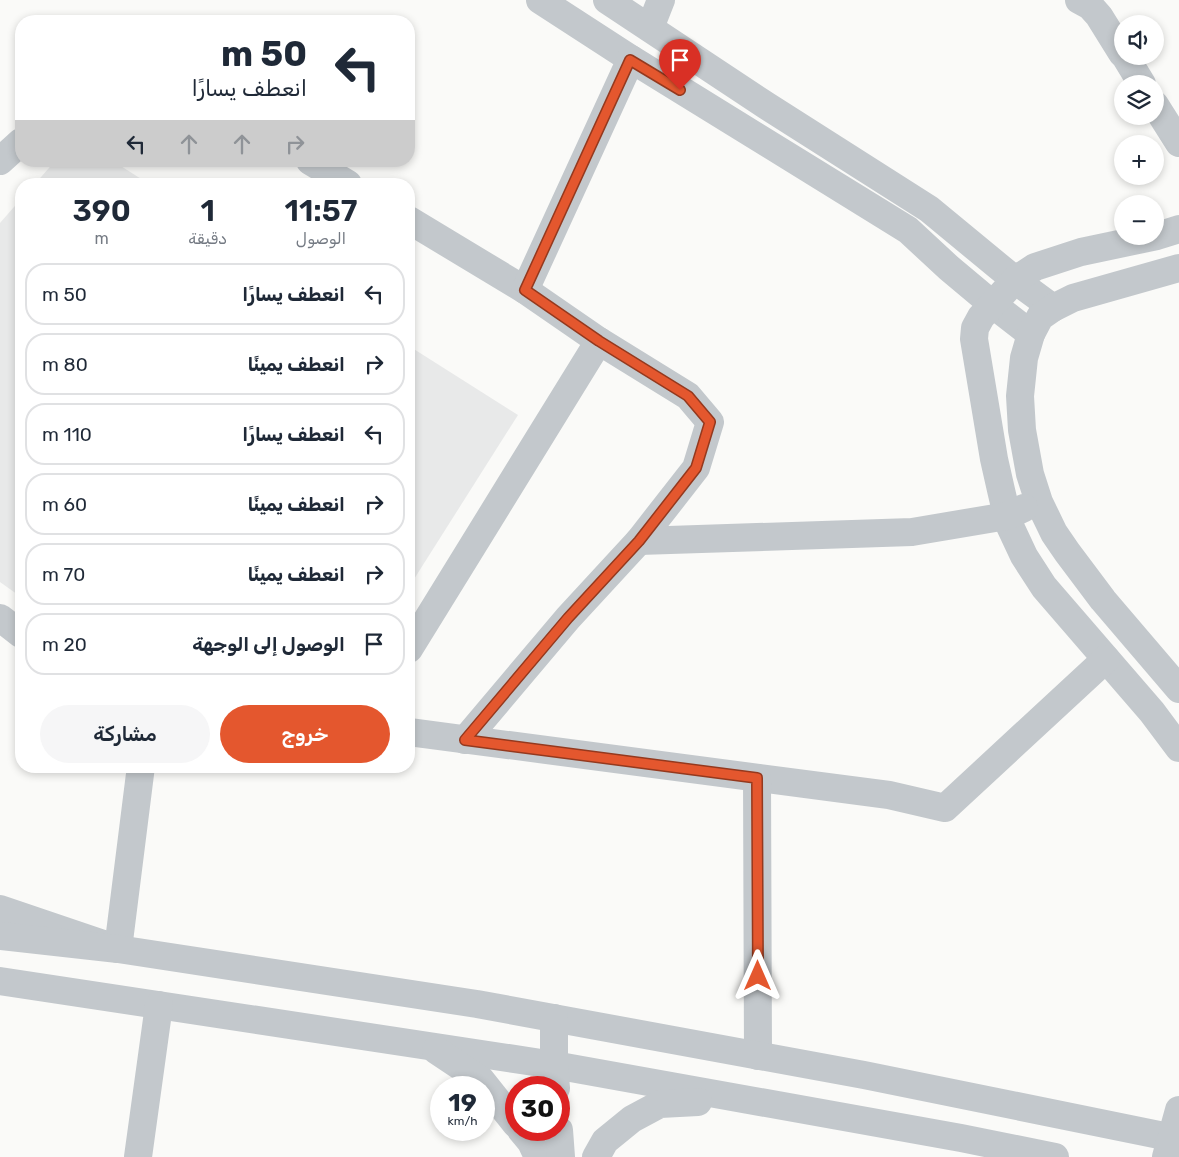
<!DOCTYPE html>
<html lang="ar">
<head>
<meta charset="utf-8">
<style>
  body { margin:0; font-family:Rubik,"Noto Sans Arabic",sans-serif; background:#f6f6f7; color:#1f2937; direction:rtl; height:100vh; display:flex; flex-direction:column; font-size:19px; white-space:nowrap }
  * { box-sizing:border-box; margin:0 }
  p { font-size:16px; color:#747a83 }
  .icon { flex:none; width:28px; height:28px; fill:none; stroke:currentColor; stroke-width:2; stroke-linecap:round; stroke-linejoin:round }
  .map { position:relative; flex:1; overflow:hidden; direction:ltr }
  .side { position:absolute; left:15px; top:178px; width:400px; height:595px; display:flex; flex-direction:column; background:#fff; border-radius:20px; box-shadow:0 2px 8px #0003; direction:rtl }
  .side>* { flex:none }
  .hud { position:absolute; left:15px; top:15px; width:400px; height:152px; border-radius:20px; box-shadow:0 2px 8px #0003; direction:rtl; background:#fff; color:#1f2937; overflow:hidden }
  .tools { position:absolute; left:1114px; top:15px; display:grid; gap:10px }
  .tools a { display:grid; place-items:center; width:50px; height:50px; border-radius:50%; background:#fff; box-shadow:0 2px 8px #0003; font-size:25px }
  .speed { position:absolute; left:430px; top:1076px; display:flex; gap:10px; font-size:25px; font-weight:700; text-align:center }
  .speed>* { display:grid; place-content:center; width:65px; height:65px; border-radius:50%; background:#fff; box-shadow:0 2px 8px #0003; line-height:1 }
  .speed small { font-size:12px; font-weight:400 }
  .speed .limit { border:8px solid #d22; background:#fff; color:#111 }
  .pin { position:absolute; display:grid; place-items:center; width:42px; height:42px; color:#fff; margin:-51px -21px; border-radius:50% 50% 50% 0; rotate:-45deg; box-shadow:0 0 5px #0007 }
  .pin .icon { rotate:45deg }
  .me { position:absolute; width:55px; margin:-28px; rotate:0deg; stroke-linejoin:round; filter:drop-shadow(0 0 4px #0008) }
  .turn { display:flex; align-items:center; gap:18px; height:105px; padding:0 25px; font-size:22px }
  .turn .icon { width:65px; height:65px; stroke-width:2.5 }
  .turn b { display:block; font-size:35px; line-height:42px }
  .lanes { display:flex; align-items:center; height:48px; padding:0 25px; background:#0003; justify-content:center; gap:25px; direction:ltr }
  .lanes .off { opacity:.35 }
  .eta { display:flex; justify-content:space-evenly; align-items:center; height:85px; text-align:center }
  .eta b { font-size:30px; font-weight:600; line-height:35px }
  .button { display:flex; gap:10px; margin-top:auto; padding:10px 25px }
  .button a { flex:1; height:58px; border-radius:30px; background:#e4572e; color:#fff; font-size:20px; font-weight:600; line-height:58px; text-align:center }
  .button a+a { background:#f6f6f7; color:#1f2937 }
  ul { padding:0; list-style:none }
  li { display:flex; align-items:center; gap:15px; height:62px; margin:0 10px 8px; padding:0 15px; border:2px solid #e0e1e3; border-radius:20px }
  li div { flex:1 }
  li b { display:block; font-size:19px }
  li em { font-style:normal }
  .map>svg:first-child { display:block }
</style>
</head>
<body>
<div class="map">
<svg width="1179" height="1157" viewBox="0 0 1179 1157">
  <rect width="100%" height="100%" fill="#fafaf8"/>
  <g fill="#e8e9e9">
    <polygon points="55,161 113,161 149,184 35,184"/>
    <polygon points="21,199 21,597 0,582 0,223"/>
    <polygon points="409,346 518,415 409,587"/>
  </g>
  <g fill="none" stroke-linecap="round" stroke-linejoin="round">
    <g stroke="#c3c8cc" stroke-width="28">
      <polyline points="540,0 631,59 908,230 949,268 992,304 1031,334"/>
      <polyline points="607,0 767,106 929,209 1015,280 1053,308"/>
      <polyline points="1079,0 1090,6 1099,16 1122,53"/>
      <polyline points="650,28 661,0"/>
      <polyline points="1125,56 1142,84"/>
      <polyline points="1155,105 1179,143"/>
      <polyline points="0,161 21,142"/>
      <polyline points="310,161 348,184"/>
      <polyline points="409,220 525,290 599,341 688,396 710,422 696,468 639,541 568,618 465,740"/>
      <polyline points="1179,229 1157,236 1081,252 1035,267 1015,280 981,317 975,328 974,339 994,459 1001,490 1009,524 1024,556 1044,587 1152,712 1179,748"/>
      <polyline points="1179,268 1073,298 1053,308 1040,317 1031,334 1024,358 1020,396 1022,430 1030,474 1039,502 1054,533 1067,552 1103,600 1179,689"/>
      <polyline points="525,290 631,59"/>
      <polyline points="639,541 912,532 1007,516 1024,508"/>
      <polyline points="0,618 21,634"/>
      <polyline points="409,649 599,341"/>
      <polyline points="409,732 889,795 945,808 1106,659"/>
      <polyline points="757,778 758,1056"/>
      <polyline points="0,909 118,949 141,766"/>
      <polyline points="0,936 118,949 477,1004 864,1075 1179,1139"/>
      <polyline points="0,981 554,1065 961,1138 1055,1157"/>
      <polyline points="554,1018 554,1065 556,1088"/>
      <polyline points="436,1050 481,1080 516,1124"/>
      <polyline points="521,1130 531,1142 538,1157"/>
      <polyline points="559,1130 561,1157"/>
      <polyline points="138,1157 159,1005"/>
      <polyline points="596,1157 605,1141 632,1119 660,1104 698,1102"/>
      <polyline points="1166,1157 1179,1110"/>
    </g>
  </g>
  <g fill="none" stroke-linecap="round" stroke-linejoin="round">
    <g stroke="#94391e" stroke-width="12">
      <polyline id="route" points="680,90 630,60 525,290 599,341 688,396 710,422 696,468 639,541 568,618 465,740 757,778 758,976"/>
    </g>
    <use href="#route" stroke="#e4572e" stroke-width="9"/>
  </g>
</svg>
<div class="tools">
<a><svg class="icon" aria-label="sound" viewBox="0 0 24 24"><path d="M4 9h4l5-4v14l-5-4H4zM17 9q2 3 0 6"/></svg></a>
<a><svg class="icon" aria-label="layers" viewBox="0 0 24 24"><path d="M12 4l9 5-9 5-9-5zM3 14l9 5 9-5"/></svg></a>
<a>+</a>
<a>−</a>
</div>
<div class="speed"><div>19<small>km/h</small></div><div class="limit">30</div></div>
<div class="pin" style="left:680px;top:90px;background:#d93025"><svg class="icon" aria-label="arrive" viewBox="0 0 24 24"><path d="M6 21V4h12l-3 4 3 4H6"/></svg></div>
<svg class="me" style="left:758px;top:976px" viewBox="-20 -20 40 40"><path d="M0-17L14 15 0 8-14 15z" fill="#e4572e" stroke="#fff" stroke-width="4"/></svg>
<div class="hud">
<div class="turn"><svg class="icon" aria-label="left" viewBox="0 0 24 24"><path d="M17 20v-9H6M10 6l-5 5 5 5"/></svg><div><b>50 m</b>انعطف يسارًا</div></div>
<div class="lanes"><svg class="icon" aria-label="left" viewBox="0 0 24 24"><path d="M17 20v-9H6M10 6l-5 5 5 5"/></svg><svg class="icon off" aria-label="ahead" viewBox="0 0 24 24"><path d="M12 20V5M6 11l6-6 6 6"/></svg><svg class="icon off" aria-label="ahead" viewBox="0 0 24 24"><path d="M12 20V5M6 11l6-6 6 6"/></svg><svg class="icon off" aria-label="right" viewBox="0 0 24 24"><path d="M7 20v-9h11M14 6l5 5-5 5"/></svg></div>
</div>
<section class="side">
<div class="eta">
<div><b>11:57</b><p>الوصول</p></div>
<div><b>1</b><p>دقيقة</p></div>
<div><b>390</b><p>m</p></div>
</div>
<ul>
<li><svg class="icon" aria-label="left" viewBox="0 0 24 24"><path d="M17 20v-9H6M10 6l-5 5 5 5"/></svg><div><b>انعطف يسارًا</b></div><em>50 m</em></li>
<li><svg class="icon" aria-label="right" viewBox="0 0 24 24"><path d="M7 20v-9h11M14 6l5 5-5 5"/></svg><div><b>انعطف يمينًا</b></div><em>80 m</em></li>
<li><svg class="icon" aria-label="left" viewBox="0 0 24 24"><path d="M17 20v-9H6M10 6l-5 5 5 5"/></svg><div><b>انعطف يسارًا</b></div><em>110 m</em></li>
<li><svg class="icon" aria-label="right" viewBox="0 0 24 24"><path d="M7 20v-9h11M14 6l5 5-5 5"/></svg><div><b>انعطف يمينًا</b></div><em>60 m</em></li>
<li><svg class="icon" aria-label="right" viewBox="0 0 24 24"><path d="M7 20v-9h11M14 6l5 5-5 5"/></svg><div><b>انعطف يمينًا</b></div><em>70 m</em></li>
<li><svg class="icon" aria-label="arrive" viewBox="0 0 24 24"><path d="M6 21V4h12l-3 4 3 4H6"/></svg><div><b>الوصول إلى الوجهة</b></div><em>20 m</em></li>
</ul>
<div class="button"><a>خروج</a><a>مشاركة</a></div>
</section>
</div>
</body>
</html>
